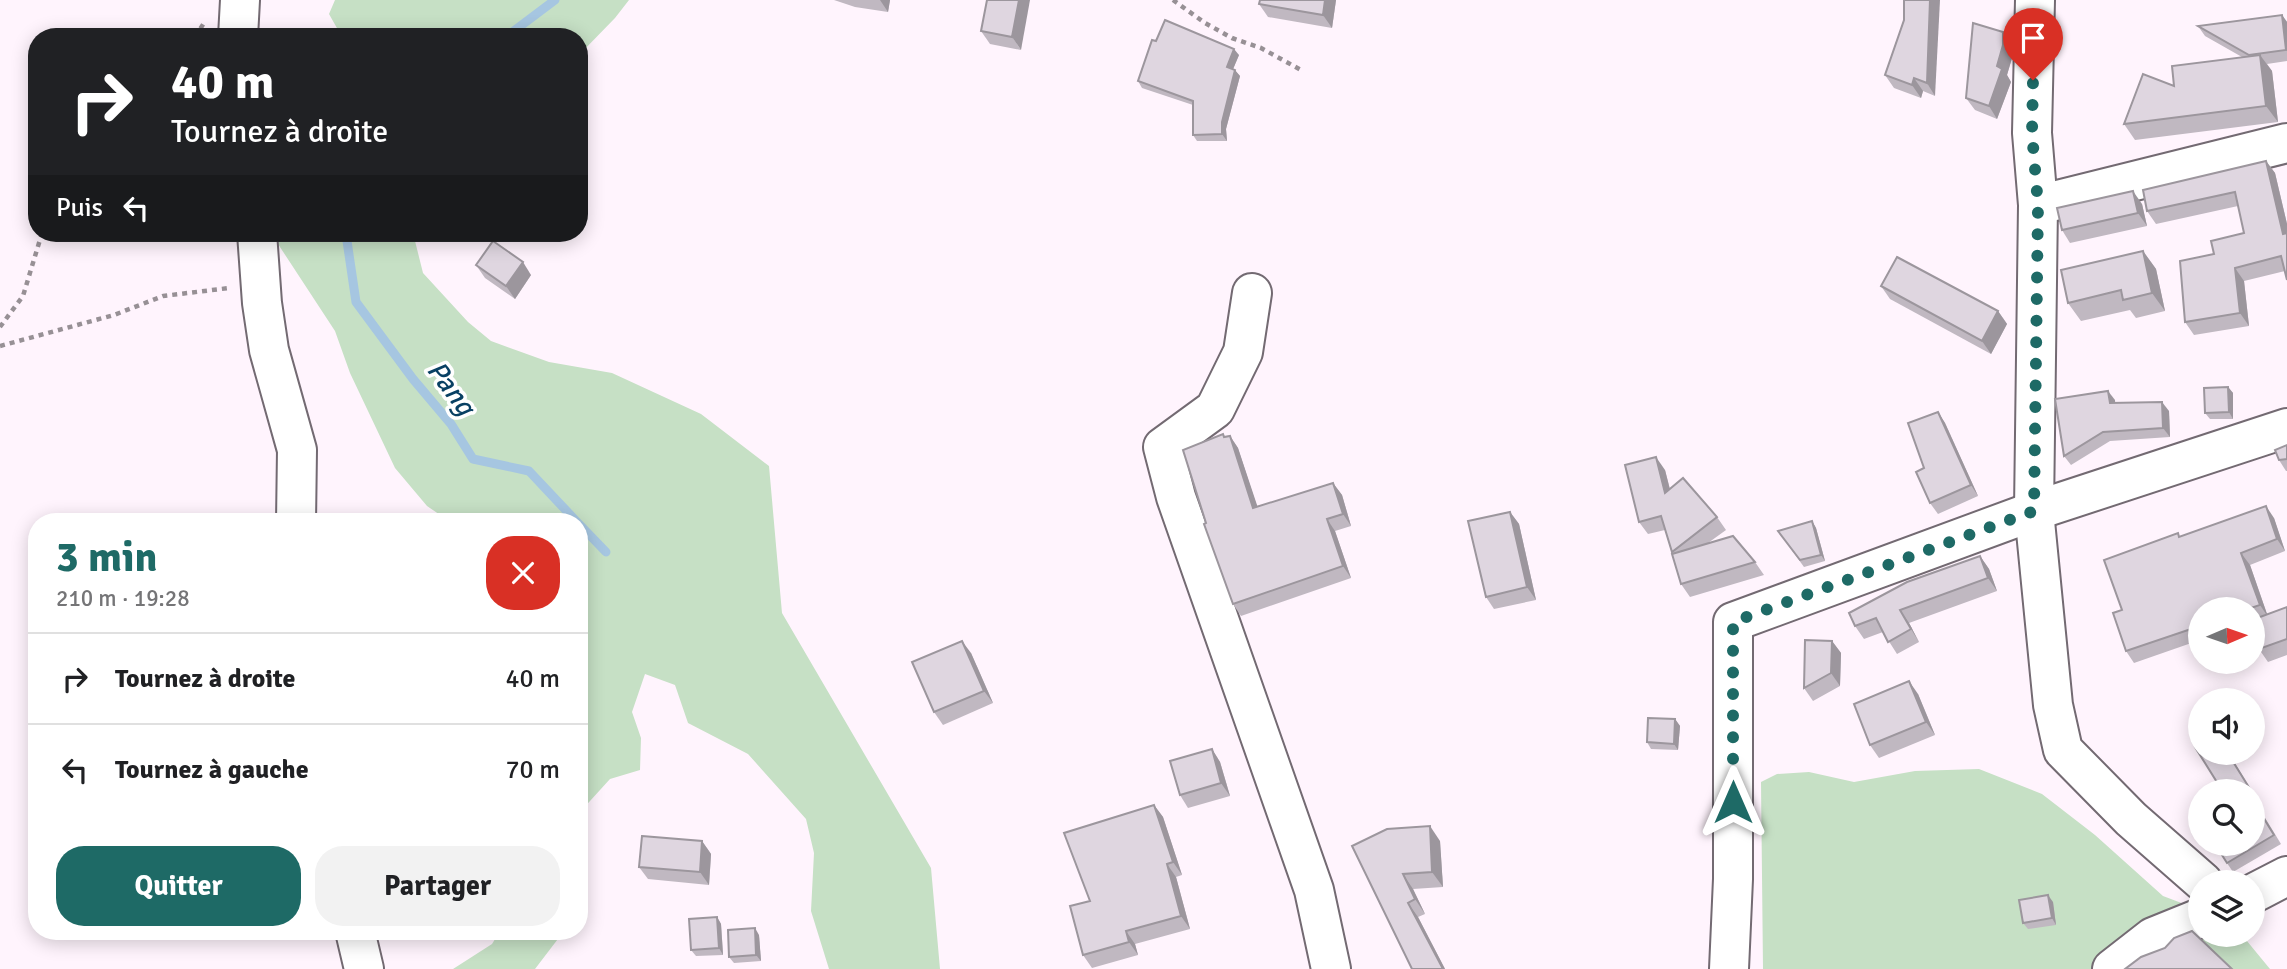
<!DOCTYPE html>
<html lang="fr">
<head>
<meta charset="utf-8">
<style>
  body { margin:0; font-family:Signika,sans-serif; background:#f2f2f2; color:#202124; height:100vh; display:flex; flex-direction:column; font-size:26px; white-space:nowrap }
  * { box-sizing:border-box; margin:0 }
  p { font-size:23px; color:#757577 }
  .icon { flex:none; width:38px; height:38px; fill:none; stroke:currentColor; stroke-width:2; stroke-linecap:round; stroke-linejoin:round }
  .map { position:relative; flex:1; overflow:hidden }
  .sheet { position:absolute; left:28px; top:513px; width:560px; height:427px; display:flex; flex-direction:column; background:#fff; border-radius:28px; box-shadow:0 4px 18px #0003 }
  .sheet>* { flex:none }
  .top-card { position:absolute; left:28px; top:28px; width:560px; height:214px; border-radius:28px; box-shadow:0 4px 18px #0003; background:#202124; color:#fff; overflow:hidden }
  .needle { width:46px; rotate:88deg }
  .controls { position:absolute; left:2188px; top:597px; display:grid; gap:14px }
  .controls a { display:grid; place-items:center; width:77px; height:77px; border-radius:50%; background:#fff; box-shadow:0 4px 18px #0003; font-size:35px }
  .pin { position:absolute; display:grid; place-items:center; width:60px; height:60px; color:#fff; margin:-72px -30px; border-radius:50% 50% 50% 0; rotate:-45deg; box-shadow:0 0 7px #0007 }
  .pin .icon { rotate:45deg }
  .me { position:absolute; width:77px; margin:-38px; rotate:0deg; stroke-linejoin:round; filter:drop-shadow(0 0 5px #0008) }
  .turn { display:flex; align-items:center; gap:24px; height:147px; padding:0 28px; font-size:32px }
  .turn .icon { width:91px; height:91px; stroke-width:2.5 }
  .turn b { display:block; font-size:49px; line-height:60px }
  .then { display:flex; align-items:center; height:66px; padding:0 28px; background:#0003; gap:14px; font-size:26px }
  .round { display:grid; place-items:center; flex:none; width:74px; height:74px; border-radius:28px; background:#f2f2f2 }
  .head { display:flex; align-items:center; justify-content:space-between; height:119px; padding:0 28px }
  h1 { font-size:42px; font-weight:700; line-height:52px; color:#1e6a66 }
  .primary-button { display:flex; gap:14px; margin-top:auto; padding:14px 28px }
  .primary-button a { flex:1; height:80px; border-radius:28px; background:#1e6a66; color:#fff; font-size:28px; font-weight:700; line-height:80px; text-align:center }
  .primary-button a+a { background:#f2f2f2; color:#202124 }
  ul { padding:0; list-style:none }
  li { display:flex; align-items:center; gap:21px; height:91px; padding:0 28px; border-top:2px solid #e0e0e0 }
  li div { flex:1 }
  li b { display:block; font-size:26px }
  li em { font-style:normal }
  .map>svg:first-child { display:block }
</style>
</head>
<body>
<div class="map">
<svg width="2287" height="969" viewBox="0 0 2287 969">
  <rect width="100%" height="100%" fill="#fff4fd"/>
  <g fill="#c6e0c5">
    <polygon points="335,0 629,0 615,18 579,55 579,37 342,37 329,14"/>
    <polygon points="282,233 413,233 423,273 468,322 491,341 549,362 612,373 701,414 769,466 782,613 931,868 940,969 829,969 811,911 814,853 806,819 748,754 688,723 675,685 645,674 632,712 641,738 640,770 610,779 580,812 579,819 579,522 449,521 427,506 395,468 350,373 335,331 278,244"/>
    <polygon points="1979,769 2042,794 2095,835 2163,896 2200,910 2200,934 2242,935 2270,969 1763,969 1761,782 1777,774 1809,772 1854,782 1915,771"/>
    <polygon points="500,931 564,931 535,969 453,969 492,944"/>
  </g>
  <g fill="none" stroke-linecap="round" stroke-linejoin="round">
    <g stroke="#a6c6e1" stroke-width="9">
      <polyline points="506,37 555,0"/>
      <polyline points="350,233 347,241 356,302 413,379 451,424 473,459 529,471 577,522"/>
      <polyline points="579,524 606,552"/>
    </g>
    <g stroke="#736a72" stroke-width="42">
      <g id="minor">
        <polyline points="2035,0 2032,133 2038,205 2034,511 2053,705 2063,750 2131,819 2203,882"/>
        <polyline points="238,37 240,0"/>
        <polyline points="2038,205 2287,143"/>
        <polyline points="257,233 262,303 269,350 297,450 296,522"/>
        <polyline points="1252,293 1243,352 1215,409 1163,447 1176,497 1314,890 1331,969"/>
        <polyline points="2252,894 2287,876"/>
        <polyline points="355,931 364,969"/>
        <polyline points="1729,969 1733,879 1733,622 2034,511 2287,428"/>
        <polyline points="2112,969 2153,937 2200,918"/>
      </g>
    </g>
    <g stroke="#979095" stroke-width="4.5" stroke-dasharray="5 5" stroke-linecap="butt">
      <polyline points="1173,0 1205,23 1232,38 1261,48 1301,70"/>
      <polyline points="195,37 204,23"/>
      <polyline points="0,327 23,296 42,233"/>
      <polyline points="0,346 114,315 163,296 229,288"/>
    </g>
    <use href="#minor" stroke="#fff" stroke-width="38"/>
  </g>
  <g fill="#c0b8c1">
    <polygon points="834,0 890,0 888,12 855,7"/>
    <polygon points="987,0 1021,50 990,44 981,31"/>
    <polygon points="1336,0 1332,28 1268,17 1259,4"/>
    <polygon points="2282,15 2287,22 2287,61 2267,64 2272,71 2278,122 2135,140 2124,124 2174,86 2242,57 2205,36 2198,26"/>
    <polygon points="1904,20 1935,96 1923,91 1921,98 1894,88 1885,75"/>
    <polygon points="1156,41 1239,55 1233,69 1240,76 1226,129 1227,141 1197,141 1193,135 1193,105 1142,88 1138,81"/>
    <polygon points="2012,45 2012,58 2007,75 2011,82 1997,119 1975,110 1966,98"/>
    <polygon points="2266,161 2275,173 2287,224 2287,280 2285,271 2244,281 2249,326 2194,335 2185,322 2214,254 2244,233 2238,206 2156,224 2147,211"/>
    <polygon points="2142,204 2147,226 2070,243 2062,230"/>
    <polygon points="2143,251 2156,269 2165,311 2136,318 2130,310 2081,321 2068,303"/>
    <polygon points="476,265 531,275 515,299 485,278"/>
    <polygon points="1881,286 1998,311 2007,324 1991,354 1890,299"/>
    <polygon points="2228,387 2233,393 2233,419 2210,419 2205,413"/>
    <polygon points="2115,400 2115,403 2169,411 2170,437 2110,441 2071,465 2064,456"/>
    <polygon points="1938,412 1945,423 1978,496 1938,514 1930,503 1924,468"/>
    <polygon points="1223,434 1225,437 1230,436 1238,448 1257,507 1333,483 1342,495 1351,526 1335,531 1351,578 1241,616 1233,604 1206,523"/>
    <polygon points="2287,445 2287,471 2286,471 2279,460"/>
    <polygon points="1665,470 1670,489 1717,517 1726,530 1708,543 1755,562 1764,575 1690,597 1681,584 1665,530 1648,534 1639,522"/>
    <polygon points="1510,512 1519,524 1536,600 1494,609 1486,597"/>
    <polygon points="2274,518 2285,551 2250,565 2267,614 2287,607 2287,655 2268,662 2259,649 2252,629 2252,609 2200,609 2200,640 2134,663 2126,651 2122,610 2180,536"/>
    <polygon points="1812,521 1816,528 1825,561 1804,567 1778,531"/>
    <polygon points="1980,556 1989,569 1997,591 1909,623 1919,642 1897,654 1883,632 1864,639 1855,626"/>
    <polygon points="1832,641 1841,653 1840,686 1813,701 1804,688"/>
    <polygon points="971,653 993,703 943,725 934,712"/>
    <polygon points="1918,694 1935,735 1879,758 1870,745"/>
    <polygon points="1675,719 1680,726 1678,750 1651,749 1647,742"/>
    <polygon points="2195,747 2228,752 2252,791 2223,791"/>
    <polygon points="1212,749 1220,762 1230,796 1188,808 1180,795"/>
    <polygon points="1154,805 1163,817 1182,875 1176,877 1190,929 1135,944 1138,955 1092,968 1083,955 1090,901"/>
    <polygon points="2259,808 2281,844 2233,872 2227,863"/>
    <polygon points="702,841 711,854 709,885 648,879 639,867"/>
    <polygon points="1440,841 1443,887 1413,889 1425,914 1418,917 1445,969 1412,969 1352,846"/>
    <polygon points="2053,902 2056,925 2028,929 2023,923"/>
    <polygon points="717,917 721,924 723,955 696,956 691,950"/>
    <polygon points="759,935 761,961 734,963 729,957"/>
  </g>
  <g fill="#9c969d">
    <polygon points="880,0 890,0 888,12"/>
    <polygon points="1019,0 1030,0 1021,50 1012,37"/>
    <polygon points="1325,0 1336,0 1332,28 1323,15"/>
    <polygon points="1930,0 1940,0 1935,96 1927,83"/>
    <polygon points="2282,15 2287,22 2287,51 2286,50"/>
    <polygon points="2003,32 2012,45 2012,58 2007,75 2011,82 1997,119 1989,106"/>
    <polygon points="1234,49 1239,55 1231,74 1227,67"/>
    <polygon points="2260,55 2272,71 2278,122 2266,106"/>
    <polygon points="1235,70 1240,76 1226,129 1227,141 1222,134 1222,122"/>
    <polygon points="1914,78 1923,91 1921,98 1912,85"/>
    <polygon points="2266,161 2275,173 2287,224 2287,239 2283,234"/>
    <polygon points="2133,191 2142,204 2147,226 2138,213"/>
    <polygon points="2143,251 2156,269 2165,311 2152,293"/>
    <polygon points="523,262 531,275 515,299 506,286"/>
    <polygon points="2235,268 2244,281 2249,326 2240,313"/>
    <polygon points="1998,311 2007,324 1991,354 1982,341"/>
    <polygon points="2228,387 2233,393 2233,419 2229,412"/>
    <polygon points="2108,391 2115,400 2116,413 2110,403"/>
    <polygon points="2162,402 2169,411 2170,437 2163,428"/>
    <polygon points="1938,412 1945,423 1978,496 1971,485"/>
    <polygon points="1230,436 1238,448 1262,520 1253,508"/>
    <polygon points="1656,457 1665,470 1674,506 1665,493"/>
    <polygon points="1333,483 1342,495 1351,526 1343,514"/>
    <polygon points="2266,506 2274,518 2285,551 2277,539"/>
    <polygon points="1510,512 1519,524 1536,600 1527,587"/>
    <polygon points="1327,519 1335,531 1351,578 1343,566"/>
    <polygon points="1812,521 1816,528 1825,561 1821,555"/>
    <polygon points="2241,553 2250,565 2268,617 2260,605"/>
    <polygon points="1980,556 1989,569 1997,591 1988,578"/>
    <polygon points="1900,610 1909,623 1919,642 1911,629"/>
    <polygon points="962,641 971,653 993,703 984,691"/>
    <polygon points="1832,641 1841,653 1840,686 1831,673"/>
    <polygon points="1909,681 1918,694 1935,735 1926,722"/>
    <polygon points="1675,719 1680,726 1678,750 1674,744"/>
    <polygon points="1212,749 1220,762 1230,796 1221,783"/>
    <polygon points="1154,805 1163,817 1182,875 1173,862"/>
    <polygon points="1430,826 1440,841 1443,887 1432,872"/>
    <polygon points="702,841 711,854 709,885 700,872"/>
    <polygon points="1167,864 1176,877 1190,929 1181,916"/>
    <polygon points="1403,874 1413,889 1425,914 1415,899"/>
    <polygon points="2048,895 2053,902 2056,925 2052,918"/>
    <polygon points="1408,903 1418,917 1445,969 1443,969"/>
    <polygon points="717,917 721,924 723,955 719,948"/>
    <polygon points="755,928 759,935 761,961 756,955"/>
    <polygon points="1126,931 1135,944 1138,955 1129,942"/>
  </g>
  <g fill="#dfd6e0" stroke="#9c969d" stroke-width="2">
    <polygon points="987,0 1019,0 1012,37 981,31"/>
    <polygon points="1260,0 1325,0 1323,15 1259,4"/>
    <polygon points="1904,0 1930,0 1927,83 1914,78 1912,85 1885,75 1904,20"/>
    <polygon points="2282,15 2286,50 2249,55 2198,26"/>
    <polygon points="1165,20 1234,49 1227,67 1235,70 1222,122 1222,134 1193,135 1193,101 1138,81 1152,40 1156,41"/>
    <polygon points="1973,23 2003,32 2003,45 1997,66 2002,69 1989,106 1966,98"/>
    <polygon points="2260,55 2266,106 2124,124 2143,74 2174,86 2172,66"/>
    <polygon points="2266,161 2283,234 2287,233 2287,280 2281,256 2235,268 2240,313 2185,322 2180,261 2214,254 2211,241 2244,233 2235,192 2147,211 2143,190"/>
    <polygon points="2133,191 2138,213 2062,230 2057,208"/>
    <polygon points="493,241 523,262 506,286 476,265"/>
    <polygon points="2143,251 2152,293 2123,300 2121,290 2068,303 2061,270"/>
    <polygon points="1897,257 1998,311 1982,341 1881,286"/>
    <polygon points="2228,387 2229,412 2205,413 2204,388"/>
    <polygon points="2108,391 2110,403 2162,402 2163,428 2103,432 2064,456 2055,399"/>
    <polygon points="1938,412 1971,485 1930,503 1916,472 1924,468 1908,423"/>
    <polygon points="1223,434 1224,437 1230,436 1253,508 1333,483 1343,514 1327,519 1343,566 1233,604 1204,524 1206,523 1183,450"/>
    <polygon points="2287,445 2287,459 2279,460 2275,450"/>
    <polygon points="1656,457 1665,493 1683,478 1717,517 1672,552 1661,516 1639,522 1625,465"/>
    <polygon points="2266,506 2277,539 2241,553 2260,605 2248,609 2200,609 2200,626 2126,651 2113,613 2122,610 2104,560 2178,533 2179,537"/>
    <polygon points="1510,512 1527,587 1486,597 1468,521"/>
    <polygon points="1812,521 1821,555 1800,560 1778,531"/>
    <polygon points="1733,536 1755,562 1681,584 1672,554"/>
    <polygon points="1980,556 1988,578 1900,610 1911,629 1888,642 1876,618 1855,626 1849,613 1907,582"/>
    <polygon points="2287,607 2287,639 2259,649 2252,629 2252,620"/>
    <polygon points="1805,640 1832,641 1831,673 1804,688"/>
    <polygon points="962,641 984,691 934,712 912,662"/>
    <polygon points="1909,681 1926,722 1870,745 1854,704"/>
    <polygon points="1648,718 1675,719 1674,744 1647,742"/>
    <polygon points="2200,744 2200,752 2227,752 2250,789 2220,787 2195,747"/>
    <polygon points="1212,749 1221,783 1180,795 1170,761"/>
    <polygon points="2252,799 2274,835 2227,863 2215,844 2252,844"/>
    <polygon points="1154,805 1173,862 1167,864 1181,916 1126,931 1129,942 1083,955 1070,906 1090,901 1064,833"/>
    <polygon points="1430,826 1432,872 1403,874 1415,899 1408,903 1443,969 1412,969 1352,846 1387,829"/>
    <polygon points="642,836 702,841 700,872 639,867"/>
    <polygon points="2048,895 2052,918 2023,923 2019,900"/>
    <polygon points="717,917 719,948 691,950 689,919"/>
    <polygon points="755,928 756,955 729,957 728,930"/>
    <polygon points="2192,931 2232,969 2125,969 2141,957 2165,948 2174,938"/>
  </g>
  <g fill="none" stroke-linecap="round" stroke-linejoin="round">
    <polyline stroke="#1e6a66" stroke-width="12" stroke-dasharray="0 21.6" points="1733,802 1733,622 2034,511 2038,205 2032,133 2033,80"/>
  </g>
  <g text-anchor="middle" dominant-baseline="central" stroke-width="7" stroke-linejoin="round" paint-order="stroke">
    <g font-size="28" font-style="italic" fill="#084063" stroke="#fff">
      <text transform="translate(451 388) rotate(53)">Pang</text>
    </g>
  </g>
</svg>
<div class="controls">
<a><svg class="needle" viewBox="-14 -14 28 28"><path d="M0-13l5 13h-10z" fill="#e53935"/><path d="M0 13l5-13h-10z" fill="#757577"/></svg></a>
<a><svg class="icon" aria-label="sound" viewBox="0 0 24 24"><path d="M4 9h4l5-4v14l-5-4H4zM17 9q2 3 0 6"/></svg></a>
<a><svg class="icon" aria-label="search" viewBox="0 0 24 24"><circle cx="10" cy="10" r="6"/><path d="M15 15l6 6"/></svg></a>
<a><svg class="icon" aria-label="layers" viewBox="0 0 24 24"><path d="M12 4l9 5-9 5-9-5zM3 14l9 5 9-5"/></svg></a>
</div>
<div class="pin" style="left:2033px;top:80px;background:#d93025"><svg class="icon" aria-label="arrive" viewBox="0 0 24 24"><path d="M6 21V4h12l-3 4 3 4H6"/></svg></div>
<svg class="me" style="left:1733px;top:802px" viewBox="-20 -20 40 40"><path d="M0-17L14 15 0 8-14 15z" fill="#1e6a66" stroke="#fff" stroke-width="4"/></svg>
<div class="top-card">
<div class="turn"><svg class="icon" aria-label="right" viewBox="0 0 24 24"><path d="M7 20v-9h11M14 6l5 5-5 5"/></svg><div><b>40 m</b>Tournez à droite</div></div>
<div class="then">Puis<svg class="icon" aria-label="left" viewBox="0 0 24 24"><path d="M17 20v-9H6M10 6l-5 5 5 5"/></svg></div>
</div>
<section class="sheet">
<div class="head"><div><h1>3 min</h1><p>210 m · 19:28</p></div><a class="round" style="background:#d93025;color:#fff"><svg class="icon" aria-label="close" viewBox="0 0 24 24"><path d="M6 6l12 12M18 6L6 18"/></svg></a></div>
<ul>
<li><svg class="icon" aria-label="right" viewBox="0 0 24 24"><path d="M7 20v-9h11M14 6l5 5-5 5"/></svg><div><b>Tournez à droite</b></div><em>40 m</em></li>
<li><svg class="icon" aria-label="left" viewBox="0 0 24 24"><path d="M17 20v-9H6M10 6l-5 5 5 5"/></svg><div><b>Tournez à gauche</b></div><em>70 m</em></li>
</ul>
<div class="primary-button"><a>Quitter</a><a>Partager</a></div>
</section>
</div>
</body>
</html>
